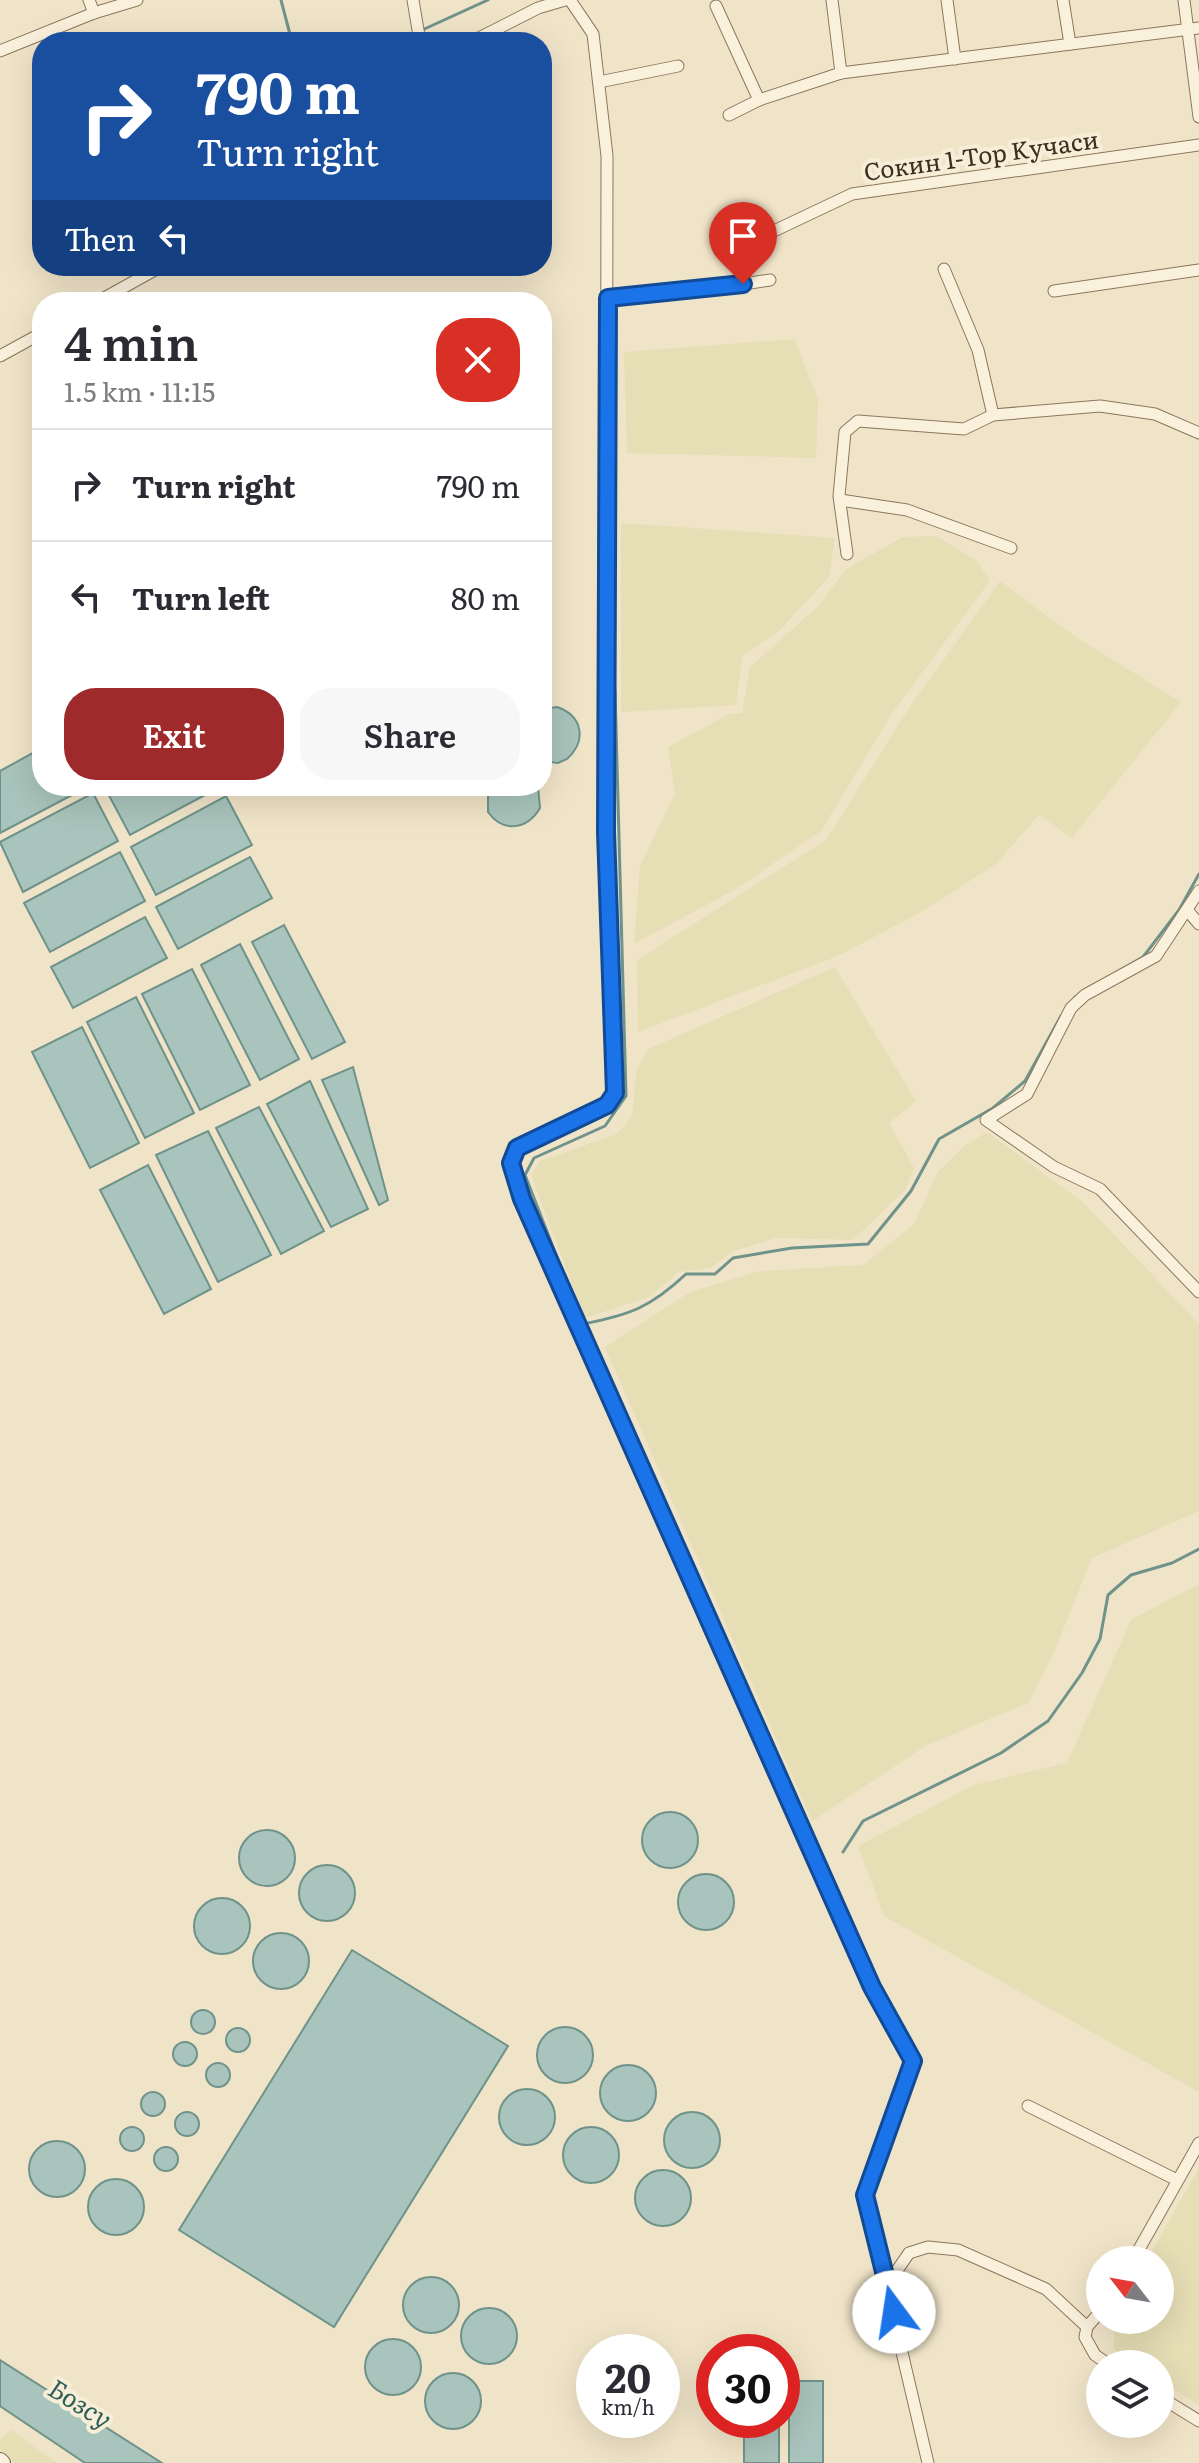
<!DOCTYPE html>
<html lang="en">
<head>
<meta charset="utf-8">
<style>
  body { margin:0; font-family:Literata,serif; background:#f7f7f7; color:#2b2b33; height:100vh; display:flex; flex-direction:column; font-size:30px; white-space:nowrap }
  * { box-sizing:border-box; margin:0 }
  p { font-size:26px; color:#7c7c81 }
  .icon { flex:none; width:44px; height:44px; fill:none; stroke:currentColor; stroke-width:2; stroke-linecap:round; stroke-linejoin:round }
  .map { position:relative; flex:1; overflow:hidden }
  .details { position:absolute; left:32px; top:292px; width:520px; height:504px; display:flex; flex-direction:column; background:#fff; border-radius:32px; box-shadow:0 8px 32px #0002 }
  .details>* { flex:none }
  .top-card { position:absolute; left:32px; top:32px; width:520px; height:244px; border-radius:32px; box-shadow:0 8px 32px #0002; background:#1a4fa0; color:#fff; overflow:hidden }
  .needle { width:52px; rotate:301deg }
  .tools { position:absolute; left:1086px; top:2246px; display:grid; gap:16px }
  .tools a { display:grid; place-items:center; width:88px; height:88px; border-radius:50%; background:#fff; box-shadow:0 8px 32px #0002; font-size:40px }
  .speed { position:absolute; left:576px; top:2334px; display:flex; gap:16px; font-size:40px; font-weight:700; text-align:center }
  .speed>* { display:grid; place-content:center; width:104px; height:104px; border-radius:50%; background:#fff; box-shadow:0 8px 32px #0002; line-height:1 }
  .speed small { font-size:20px; font-weight:400 }
  .speed .limit { border:12px solid #d22; background:#fff; color:#111 }
  .pin { position:absolute; display:grid; place-items:center; width:68px; height:68px; color:#fff; margin:-82px -34px; border-radius:50% 50% 50% 0; rotate:-45deg; box-shadow:0 0 8px #0007 }
  .pin .icon { rotate:45deg }
  .me { position:absolute; width:88px; margin:-44px; rotate:346deg; stroke-linejoin:round; filter:drop-shadow(0 0 6px #0008) }
  .turn { display:flex; align-items:center; gap:28px; height:168px; padding:0 32px; font-size:36px }
  .turn .icon { width:104px; height:104px; stroke-width:2.5 }
  .turn b { display:block; font-size:56px; line-height:68px }
  .then { display:flex; align-items:center; height:76px; padding:0 32px; background:#0003; gap:16px; font-size:30px }
  .round { display:grid; place-items:center; flex:none; width:84px; height:84px; border-radius:32px; background:#f7f7f7 }
  .headline { display:flex; align-items:center; justify-content:space-between; height:136px; padding:0 32px }
  h1 { font-size:48px; font-weight:600; line-height:60px }
  .cta { display:flex; gap:16px; margin-top:auto; padding:16px 32px }
  .cta a { flex:1; height:92px; border-radius:32px; background:#9e2a2b; color:#fff; font-size:32px; font-weight:600; line-height:92px; text-align:center }
  .cta a+a { background:#f7f7f7; color:#2b2b33 }
  ul { padding:0; list-style:none }
  li { display:flex; align-items:center; gap:24px; height:112px; padding:0 32px; border-top:2px solid #e1e1e2 }
  li div { flex:1 }
  li b { display:block; font-size:30px }
  li em { font-style:normal }
  .map>svg:first-child { display:block }
</style>
</head>
<body>
<div class="map">
<svg width="1199" height="2463" viewBox="0 0 1199 2463">
  <rect width="100%" height="100%" fill="#f0e4c8"/>
  <g fill="#e6deb5">
    <polygon points="795,339 818,400 816,458 627,453 624,352"/>
    <polygon points="621,523 835,538 829,577 780,630 742,657 736,705 621,712"/>
    <polygon points="936,536 977,561 990,581 892,713 821,831 736,889 634,944 640,866 675,794 668,747 729,714 742,713 750,667 818,606 846,569 903,537"/>
    <polygon points="1000,581 1076,637 1181,702 1072,838 1039,815 996,864 923,911 838,956 638,1032 637,960 826,840 909,708"/>
    <polygon points="835,967 916,1101 889,1123 914,1168 905,1190 853,1240 776,1238 734,1251 710,1268 679,1272 649,1297 585,1318 531,1175 540,1161 617,1134 632,1116 636,1072 648,1049"/>
    <polygon points="987,1132 1083,1202 1199,1324 1199,1511 1092,1558 1053,1655 1028,1703 927,1745 812,1821 605,1347 690,1292 760,1271 863,1265 914,1224 938,1172 963,1147"/>
    <polygon points="1199,1584 1199,2092 884,1916 858,1846 974,1785 1067,1763 1131,1620"/>
    <polygon points="1199,2168 1199,2405 1160,2381 1160,2364 1136,2364 1113,2349 1116,2320 1160,2320 1160,2260 1147,2260"/>
    <polygon points="11,2430 56,2462 57,2463 15,2463 0,2449 0,2440"/>
  </g>
  <g fill="#a9c4bc" stroke="#6f938a" stroke-width="2">
    <path d="M557,707C583,716 587,741 567,759L558,763L542,761V709Z"/>
    <polygon points="42,748 42,786 89,786 0,833 0,771"/>
    <polygon points="104,786 222,786 130,835"/>
    <path d="M488,786H538L540,808C527,830 503,833 488,812Z"/>
    <polygon points="93,793 118,841 23,892 0,842"/>
    <polygon points="226,796 252,845 156,895 131,847"/>
    <polygon points="120,852 145,901 50,952 24,903"/>
    <polygon points="250,857 272,898 178,949 156,907"/>
    <polygon points="145,917 167,958 73,1008 51,967"/>
    <polygon points="284,925 345,1042 312,1059 252,942"/>
    <polygon points="240,944 299,1059 260,1080 201,965"/>
    <polygon points="192,969 250,1085 200,1110 142,994"/>
    <polygon points="136,997 194,1113 145,1138 87,1022"/>
    <polygon points="82,1027 139,1143 90,1168 32,1052"/>
    <polygon points="353,1067 388,1200 379,1205 322,1080"/>
    <polygon points="310,1081 368,1209 331,1227 267,1104"/>
    <polygon points="259,1107 324,1231 281,1254 216,1128"/>
    <polygon points="208,1131 271,1255 218,1282 156,1155"/>
    <polygon points="148,1165 211,1289 164,1314 100,1190"/>
    <circle cx="670" cy="1840" r="28"/>
    <circle cx="267" cy="1858" r="28"/>
    <circle cx="327" cy="1893" r="28"/>
    <circle cx="706" cy="1902" r="28"/>
    <circle cx="222" cy="1926" r="28"/>
    <circle cx="281" cy="1961" r="28"/>
    <polygon points="352,1950 508,2046 334,2327 179,2230"/>
    <circle cx="203" cy="2022" r="12"/>
    <circle cx="565" cy="2055" r="28"/>
    <circle cx="238" cy="2040" r="12"/>
    <circle cx="185" cy="2054" r="12"/>
    <circle cx="218" cy="2075" r="12"/>
    <circle cx="628" cy="2093" r="28"/>
    <circle cx="527" cy="2117" r="28"/>
    <circle cx="153" cy="2104" r="12"/>
    <circle cx="692" cy="2140" r="28"/>
    <circle cx="187" cy="2124" r="12"/>
    <circle cx="591" cy="2155" r="28"/>
    <circle cx="132" cy="2139" r="12"/>
    <circle cx="57" cy="2169" r="28"/>
    <circle cx="166" cy="2159" r="12"/>
    <circle cx="663" cy="2198" r="28"/>
    <circle cx="116" cy="2207" r="28"/>
    <circle cx="431" cy="2305" r="28"/>
    <circle cx="489" cy="2336" r="28"/>
    <circle cx="393" cy="2367" r="28"/>
    <polygon points="0,2360 162,2463 85,2463 0,2406"/>
    <circle cx="453" cy="2401" r="28"/>
    <rect x="789" y="2381" width="34" height="82"/>
    <rect x="744" y="2420" width="35" height="43"/>
  </g>
  <g fill="none" stroke-linecap="round" stroke-linejoin="round">
    <g stroke="#6f938a" stroke-width="3">
      <polyline points="281,0 292,42"/>
      <polyline points="420,31 488,0"/>
      <path d="M615,690L626,1096L605,1126L534,1158L525,1175L583,1324C630,1315 651,1307 686,1274H715L733,1258L792,1248L868,1244L911,1191L939,1139L993,1108L1025,1081L1061,1016"/>
      <polyline points="1075,997 1143,957 1179,910 1199,874"/>
      <polyline points="843,1852 863,1821 1001,1753 1048,1721 1082,1673 1100,1639 1108,1595 1131,1575 1172,1563 1199,1549"/>
    </g>
    <g stroke="#8d765c" stroke-width="13">
      <g id="street">
        <polyline points="89,0 94,13"/>
        <polyline points="413,0 420,42"/>
        <polyline points="570,0 593,34 607,156 606,832 615,1093 607,1105 517,1148 511,1163 522,1199 872,1987 913,2061 865,2195 928,2463"/>
        <polyline points="832,0 841,73"/>
        <polyline points="947,0 955,59"/>
        <polyline points="1063,0 1070,44"/>
        <polyline points="1184,0 1199,117"/>
        <polyline points="716,6 759,100"/>
        <polyline points="471,42 538,8 565,0"/>
        <polyline points="0,51 94,13 137,0"/>
        <polyline points="599,82 678,66"/>
        <polyline points="729,115 759,100 841,73 1199,28"/>
        <polyline points="776,230 852,194 1199,145"/>
        <polyline points="944,269 978,350 993,415"/>
        <polyline points="1054,291 1199,270"/>
        <polyline points="608,298 690,292 770,280"/>
        <polyline points="97,302 162,266"/>
        <polyline points="0,356 42,333"/>
        <polyline points="840,500 907,510 1011,548"/>
        <polyline points="847,554 839,496 845,432 858,421 964,429 993,415 1100,406 1155,414 1199,433"/>
        <polyline points="1199,891 1156,956 1085,995 1071,1008 1027,1094 986,1120 1054,1167 1100,1189 1199,1292"/>
        <polyline points="1188,911 1199,924"/>
        <polyline points="1028,2106 1177,2180"/>
        <polyline points="1133,2260 1199,2143"/>
        <polyline points="887,2285 909,2253 928,2247 958,2250 1046,2289 1087,2327"/>
        <polyline points="1100,2312 1087,2327 1085,2337 1095,2355 1108,2364"/>
        <polyline points="1160,2397 1199,2421"/>
      </g>
    </g>
    <g stroke="#6f573f" stroke-width="18">
      <polyline id="secondary" points="0,2461 2,2463"/>
    </g>
    <use href="#street" stroke="#faf1dc" stroke-width="11"/>
    <use href="#secondary" stroke="#faf1dc" stroke-width="16"/>
  </g>
  <g fill="none" stroke-linecap="round" stroke-linejoin="round">
    <g stroke="#114b97" stroke-width="20">
      <polyline id="route" points="743,284 608,298 606,832 615,1093 607,1105 517,1148 511,1163 522,1199 872,1987 913,2061 865,2195 894,2312"/>
    </g>
    <use href="#route" stroke="#1a73e8" stroke-width="14"/>
  </g>
  <g text-anchor="middle" dominant-baseline="central" stroke-width="8" stroke-linejoin="round" paint-order="stroke">
    <g font-size="24" fill="#3d2e20" stroke="#f7eed8">
      <text transform="translate(981 154) rotate(-8)">Сокин 1-Тор Kучаси</text>
    </g>
    <g font-size="26" font-style="italic" fill="#2f5d5a" stroke="#f7eed8">
      <text transform="translate(81 2402) rotate(32)">Бозсу</text>
    </g>
  </g>
</svg>
<div class="tools">
<a><svg class="needle" viewBox="-14 -14 28 28"><path d="M0-13l5 13h-10z" fill="#e53935"/><path d="M0 13l5-13h-10z" fill="#7c7c81"/></svg></a>
<a><svg class="icon" aria-label="layers" viewBox="0 0 24 24"><path d="M12 4l9 5-9 5-9-5zM3 14l9 5 9-5"/></svg></a>
</div>
<div class="speed"><div>20<small>km/h</small></div><div class="limit">30</div></div>
<div class="pin" style="left:743px;top:284px;background:#d93025"><svg class="icon" aria-label="arrive" viewBox="0 0 24 24"><path d="M6 21V4h12l-3 4 3 4H6"/></svg></div>
<svg class="me" style="left:894px;top:2312px" viewBox="-20 -20 40 40"><circle r="19" fill="#fff"/><path d="M0-13L10 11 0 6-10 11z" fill="#1a73e8"/></svg>
<div class="top-card">
<div class="turn"><svg class="icon" aria-label="right" viewBox="0 0 24 24"><path d="M7 20v-9h11M14 6l5 5-5 5"/></svg><div><b>790 m</b>Turn right</div></div>
<div class="then">Then<svg class="icon" aria-label="left" viewBox="0 0 24 24"><path d="M17 20v-9H6M10 6l-5 5 5 5"/></svg></div>
</div>
<section class="details">
<div class="headline"><div><h1>4 min</h1><p>1.5 km · 11:15</p></div><a class="round" style="background:#d93025;color:#fff"><svg class="icon" aria-label="close" viewBox="0 0 24 24"><path d="M6 6l12 12M18 6L6 18"/></svg></a></div>
<ul>
<li><svg class="icon" aria-label="right" viewBox="0 0 24 24"><path d="M7 20v-9h11M14 6l5 5-5 5"/></svg><div><b>Turn right</b></div><em>790 m</em></li>
<li><svg class="icon" aria-label="left" viewBox="0 0 24 24"><path d="M17 20v-9H6M10 6l-5 5 5 5"/></svg><div><b>Turn left</b></div><em>80 m</em></li>
</ul>
<div class="cta"><a>Exit</a><a>Share</a></div>
</section>
</div>
</body>
</html>
